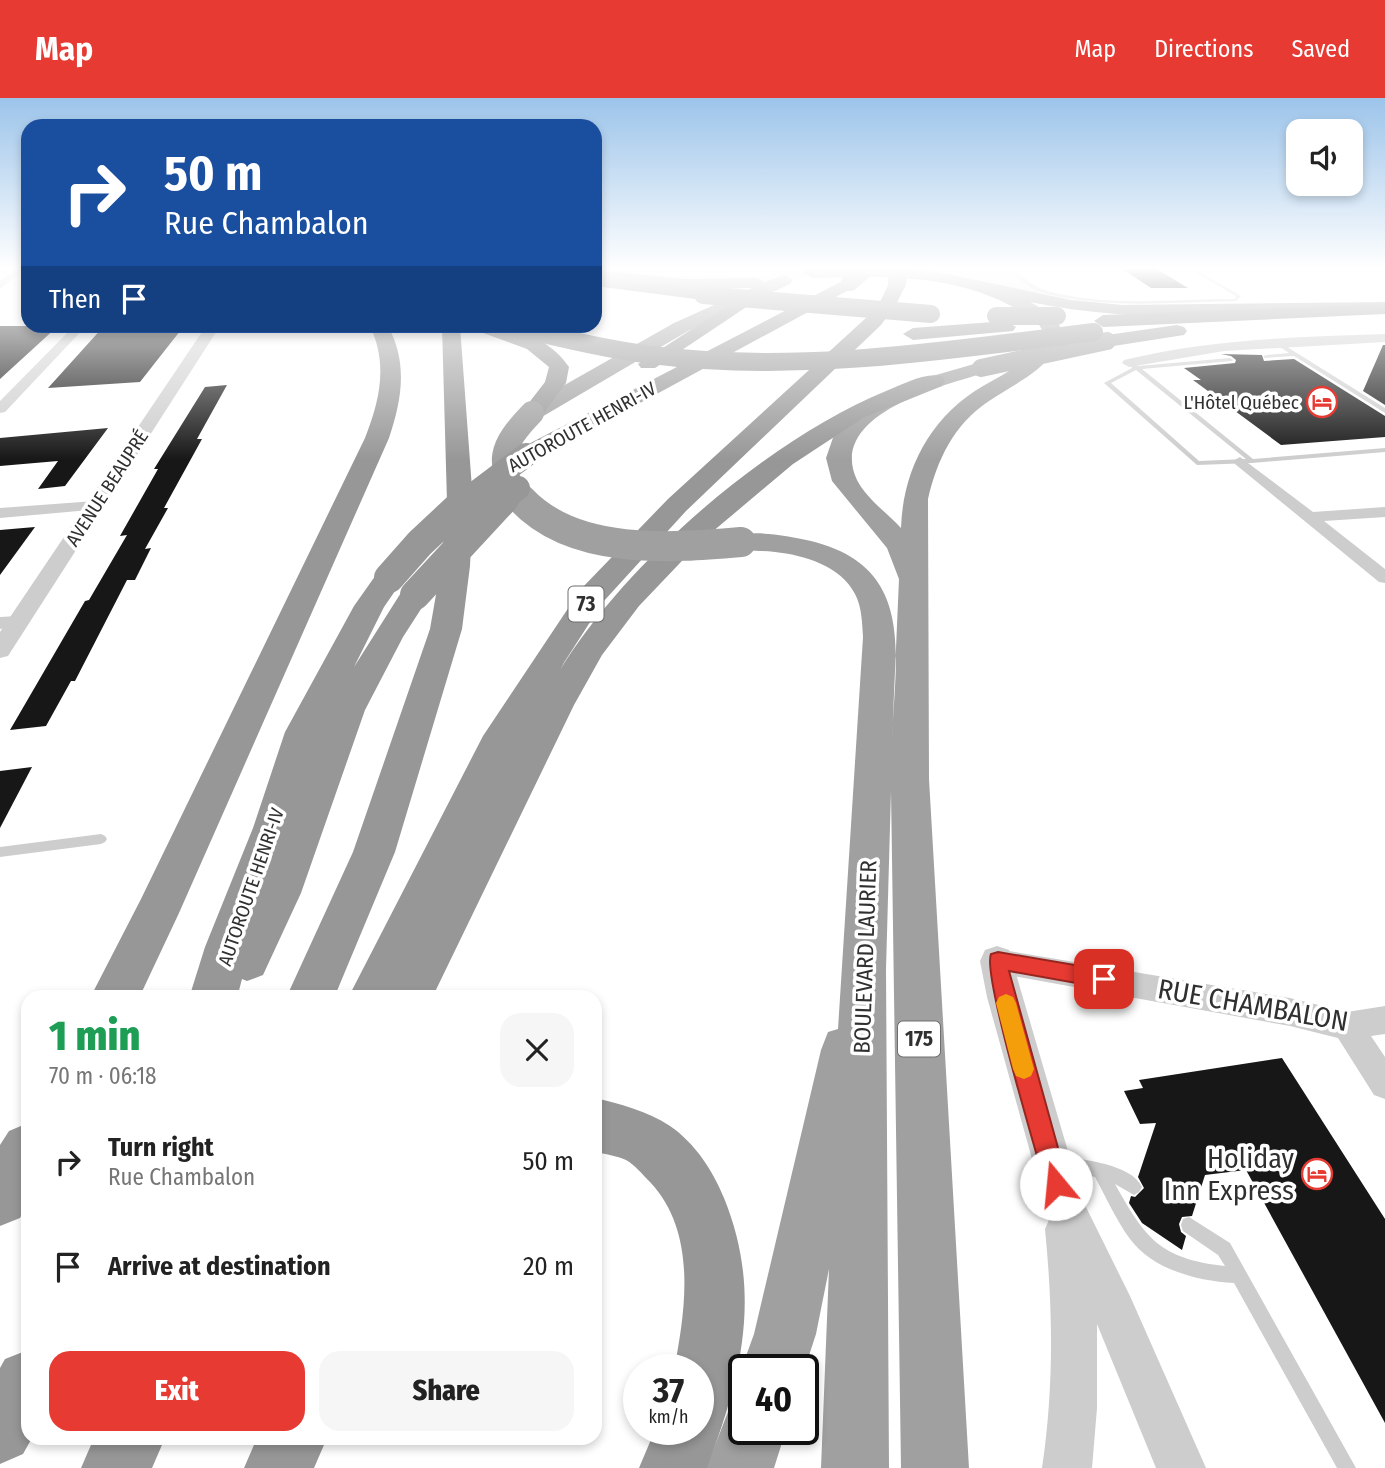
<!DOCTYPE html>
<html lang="en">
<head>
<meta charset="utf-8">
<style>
  body { margin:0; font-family:"Fira Sans Condensed",sans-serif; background:#f6f6f6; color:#222; height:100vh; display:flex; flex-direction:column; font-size:26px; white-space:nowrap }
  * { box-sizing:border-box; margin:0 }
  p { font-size:23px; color:#767676 }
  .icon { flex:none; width:38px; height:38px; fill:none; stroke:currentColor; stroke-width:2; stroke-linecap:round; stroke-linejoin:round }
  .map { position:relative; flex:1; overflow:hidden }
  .panel { position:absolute; left:21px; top:892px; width:581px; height:455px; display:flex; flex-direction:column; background:#fff; border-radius:21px; box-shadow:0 4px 10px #0003 }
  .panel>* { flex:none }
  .banner { position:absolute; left:21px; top:21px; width:581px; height:214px; border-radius:21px; box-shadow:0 4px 10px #0003; background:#1a4fa0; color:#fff; overflow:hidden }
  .tools { position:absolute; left:1286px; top:21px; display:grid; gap:14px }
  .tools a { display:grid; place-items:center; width:77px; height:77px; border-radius:14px; background:#fff; box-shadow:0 4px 10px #0003; font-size:35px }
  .speed { position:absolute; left:623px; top:1256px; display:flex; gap:14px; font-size:35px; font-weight:700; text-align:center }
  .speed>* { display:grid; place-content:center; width:91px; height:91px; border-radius:50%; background:#fff; box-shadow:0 4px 10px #0003; line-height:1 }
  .speed small { font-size:18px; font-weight:400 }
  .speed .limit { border:4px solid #111; border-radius:10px; background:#fff; color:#111 }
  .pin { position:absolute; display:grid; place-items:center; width:60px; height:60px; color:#fff; margin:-30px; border-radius:14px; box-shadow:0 4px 10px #0006 }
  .me { position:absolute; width:77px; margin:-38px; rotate:343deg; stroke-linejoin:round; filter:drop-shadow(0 0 5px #0008) }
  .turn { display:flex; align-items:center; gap:24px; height:147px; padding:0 28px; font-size:32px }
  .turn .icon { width:91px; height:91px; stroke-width:2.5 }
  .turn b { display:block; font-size:49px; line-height:60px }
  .then { display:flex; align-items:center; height:66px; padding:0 28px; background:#0003; gap:14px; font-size:26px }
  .round { display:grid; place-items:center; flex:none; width:74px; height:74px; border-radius:21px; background:#f6f6f6 }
  .summary { display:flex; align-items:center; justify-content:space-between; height:119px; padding:0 28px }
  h1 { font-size:42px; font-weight:800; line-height:52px; color:#1e9e55 }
  .primary-button { display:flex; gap:14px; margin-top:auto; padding:14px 28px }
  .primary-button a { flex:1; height:80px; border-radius:21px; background:#e63a32; color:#fff; font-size:28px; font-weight:800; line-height:80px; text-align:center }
  .primary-button a+a { background:#f6f6f6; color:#222 }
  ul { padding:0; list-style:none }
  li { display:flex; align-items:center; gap:21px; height:105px; padding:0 28px }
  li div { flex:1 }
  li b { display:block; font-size:26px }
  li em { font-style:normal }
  header { display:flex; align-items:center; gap:42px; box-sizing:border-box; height:98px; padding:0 35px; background:#e63a32; color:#fff }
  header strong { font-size:33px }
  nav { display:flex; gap:38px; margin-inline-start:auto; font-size:24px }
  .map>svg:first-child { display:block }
</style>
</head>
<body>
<header>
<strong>Map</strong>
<nav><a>Map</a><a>Directions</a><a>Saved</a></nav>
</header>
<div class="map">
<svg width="1385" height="1370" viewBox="0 0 1385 1370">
  <rect width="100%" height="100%" fill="#fff"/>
  <g fill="#e4edde">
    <path d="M595,170L659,178H767L779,170H831C775,197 658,180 595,177Z"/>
    <polygon points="946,170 1006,170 1041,196 962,180"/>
  </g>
  <g fill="#171717">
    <polygon points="1121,170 1155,170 1188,190 1151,190"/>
    <polygon points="0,228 58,228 0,281"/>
    <polygon points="104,228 184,228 140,284 48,290"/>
    <polygon points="1383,247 1385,247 1385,307 1363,293"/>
    <polygon points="1221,256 1262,257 1264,263 1294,261 1385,318 1385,339 1281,347 1193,282 1201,282 1184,270 1235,265 1236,262 1231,258"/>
    <polygon points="227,287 197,341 202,341 164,410 168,410 145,451 151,450 135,482 127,482 75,583 71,583 46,628 10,632 85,503 89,502 127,437 120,438 158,371 154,371 205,289"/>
    <polygon points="108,330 65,388 38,391 58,363 0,368 0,340"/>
    <polygon points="35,429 0,477 0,432"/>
    <polygon points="32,669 0,730 0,673"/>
    <polygon points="1282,960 1385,1121 1385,1325 1246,1072 1205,1077 1192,1118 1182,1119 1179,1126 1181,1134 1186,1138 1182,1152 1142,1125 1129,1105 1131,1098 1135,1099 1144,1090 1138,1079 1156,1025 1140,1026 1124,993 1143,990 1139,982"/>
  </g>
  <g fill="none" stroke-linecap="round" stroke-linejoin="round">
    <g fill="#cdcdcd" fill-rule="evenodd">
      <polygon points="624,170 721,170 669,173"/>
      <path d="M1007,170C1017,171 1025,182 1034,187C1043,193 1054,195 1065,197C1120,208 1179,201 1235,201L1236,198L1188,170H1193L1241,198L1236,203C1184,204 1131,209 1079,202C1065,200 1050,198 1037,193C1026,187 1015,178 1007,170Z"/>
      <polygon points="1276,242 1385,310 1385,315 1294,258 1264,260 1264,258 1266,257 1289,255 1274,245"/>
      <path d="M1230,260L1233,262L1232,263L1142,271L1253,361L1385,350V354L1252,365L1197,367L1104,285L1132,270L1131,268L1134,266L1138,268ZM1136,272L1246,361L1199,363L1111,285Z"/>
      <polygon points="101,736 105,738 107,741 105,744 101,746 0,759 0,749"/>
      <path d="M1059,1058C1081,1061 1132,1066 1142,1089L1139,1094L1134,1097L1115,1086C1145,1140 1160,1161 1225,1168L1218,1157L1183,1133L1181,1127L1183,1121L1189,1119L1230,1145L1356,1370H1337L1234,1185C1198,1183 1153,1172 1130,1141C1116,1122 1106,1099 1095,1079L1054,1070L1052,1065L1054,1060Z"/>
    </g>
    <g fill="#cdcdcd" fill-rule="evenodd">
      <polygon points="16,170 27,170 0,191 0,183"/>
      <polygon points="74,228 86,228 5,314 0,315 0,303"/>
      <polygon points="1240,359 1313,414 1385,409 1385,419 1324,423 1385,471 1385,485 1379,484 1235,366 1233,363"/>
      <polygon points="95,403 101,405 103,408 101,411 0,420 0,410"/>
      <polygon points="18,518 25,520 27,524 25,528 0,531 0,519"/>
      <polygon points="997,851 1290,900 1347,914 1385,908 1385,936 1371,938 1385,959 1385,1001 1374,997 1338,940 1290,928 997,875 987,872 983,863 987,854"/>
    </g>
    <g fill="#cdcdcd" fill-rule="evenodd">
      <polygon points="0,170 9,170 0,174"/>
      <polygon points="206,228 220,228 8,558 0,560 0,534"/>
      <path d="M1385,236V244L1224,253L1129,269L1122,265L1124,262C1209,241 1297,239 1385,236Z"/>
      <path d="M997,848L1009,852L1082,1101L1130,1198L1206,1370H1156L1097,1226V1310L1092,1370H1042C1054,1290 1053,1212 1045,1131L1049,1122L987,899L980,863L985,852Z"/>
    </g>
    <g fill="#a0a0a0" fill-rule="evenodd">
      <path d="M815,170H899L933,173L1071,202L1122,207L1385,204V214C1267,216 1146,228 1030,204C1045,212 1058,220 1064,237C1048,272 1019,283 989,303C954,326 937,362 928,401L929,681L969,1370H901L891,693L886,871L889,1370H821L829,1171L816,1236L803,1276V1272H744V1278L741,1272L754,1236L821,952L828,934L838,931L863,539C862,525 862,509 855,496C841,468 804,457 775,454C760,452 745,454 731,450L727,444L731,438C757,432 785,437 811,443C917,469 895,557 892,642L899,481L887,450L832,383L826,360L835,334L851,317L874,302L929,279L981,264L988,266L991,270L988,274C944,287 826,316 857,382C866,400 887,415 901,430C903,371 931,318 983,288C1008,274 1031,263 1044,237C1040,222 1026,216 1013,209C952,175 880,178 812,180L804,175L806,171Z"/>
      <polygon points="595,172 686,181 757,180 765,184 784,177 793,182 790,186 688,233 540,320 524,320 521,315 524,310 674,225 752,190 686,191 595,182"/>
      <polygon points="1177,227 1184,229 1187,233 1184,237 1107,249 1097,243 1107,237"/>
      <polygon points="744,1303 744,1332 786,1332 774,1370 706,1370 730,1309"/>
    </g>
    <g fill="#979797" fill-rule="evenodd">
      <polygon points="595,178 703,192 712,197 703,202 595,188"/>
      <polygon points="850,179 856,180 859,184 856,188 535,362 526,364 517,362 514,357 517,352"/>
      <path d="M897,180L906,185L897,205L881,227L686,413L603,504L565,563L560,572C626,464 769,341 886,293C902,287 924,274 942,278L945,283L942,288L863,320L793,366L699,445L639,508L602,557L574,607L432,900H348L483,638L581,491L668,401L867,219L880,204L891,181Z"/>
      <polygon points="760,187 769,192 766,196 655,270 641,270 638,266"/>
      <polygon points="1385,206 1385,216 1103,229 1094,223 1103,217"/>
      <polygon points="1006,223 1016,229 1013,233 913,242 903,236 913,230"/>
      <path d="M370,228H388C408,265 402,301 389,340L179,815L139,900H90L141,801L365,340C380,302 388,266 370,228Z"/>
      <polygon points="442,228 460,228 473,404 470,468 462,531 395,754 334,900 286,900 353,754 430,531 441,468 447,404"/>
      <path d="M473,228C508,225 548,238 569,269L566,285L540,320H524L521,315L545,284L549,269L527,251L475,232Z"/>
      <polygon points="389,471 400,474 404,480 384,509 354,569 404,490 415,488 426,490 430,497 403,539 365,612 301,795 263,877 247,883 242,881 237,900 189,900 205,849 253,730 285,634 354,508 378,474"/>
      <path d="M595,1000C620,1006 648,1013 670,1028C695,1045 713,1073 724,1100C763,1196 741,1279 707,1370H639L655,1332H698V1272H674C686,1210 697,1134 650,1084C642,1076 635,1067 626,1062C617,1058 605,1056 595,1054Z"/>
      <polygon points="28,1025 28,1105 20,1120 0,1128 0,1047 9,1033"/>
      <polygon points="28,1252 28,1340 32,1340 23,1356 0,1366 0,1270 5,1261"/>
      <polygon points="94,1340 165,1340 152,1370 81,1370"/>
      <polygon points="257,1340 327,1340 314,1370 244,1370"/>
    </g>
    <polyline stroke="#a0a0a0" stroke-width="18" points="981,270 1107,243"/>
    <path stroke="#a0a0a0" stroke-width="24" d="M523,403C492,366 501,347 532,315"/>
    <path stroke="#a0a0a0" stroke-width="30" d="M521,401C574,458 671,450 741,444"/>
    <g stroke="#979797" stroke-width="18">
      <polyline points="850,184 866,170"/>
      <polyline points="897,185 899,170"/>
      <polyline points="703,197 931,216"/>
      <polyline points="996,218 1057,218"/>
      <path d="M511,228C558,240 604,251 652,257C798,276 949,252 1094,234"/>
    </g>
    <g stroke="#979797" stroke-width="24">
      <polyline points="465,403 526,357"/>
      <polyline points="502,403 518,390"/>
    </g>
    <g stroke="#979797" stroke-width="30">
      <polyline points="389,480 420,445 467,401"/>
      <polyline points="415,497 504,401"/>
    </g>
  </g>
  <linearGradient id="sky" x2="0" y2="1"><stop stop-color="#9cc4ea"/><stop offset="0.47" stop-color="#fff"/><stop offset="1" stop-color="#fff" stop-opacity="0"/></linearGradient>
  <rect width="1385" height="362" fill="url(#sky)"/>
  <path fill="#e63a32" stroke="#962620" stroke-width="2" d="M998,854L1104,872L1111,875L1114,881L1111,888L1104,890L1009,873L1068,1086L1064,1094L1056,1097L1048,1094L1045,1086C1036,1053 982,875 991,856Z"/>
  <polygon fill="#f59e0b" points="1006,896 1013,899 1016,905 1034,971 1031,978 1024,981 1016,978 1013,971 996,905 999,899"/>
  <defs>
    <g id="hotel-ring" transform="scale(1.575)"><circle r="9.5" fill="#fff" stroke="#e63a32" stroke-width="1.5"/><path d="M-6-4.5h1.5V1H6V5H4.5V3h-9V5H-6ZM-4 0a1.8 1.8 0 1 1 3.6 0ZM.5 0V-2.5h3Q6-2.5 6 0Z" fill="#e63a32"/></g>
  </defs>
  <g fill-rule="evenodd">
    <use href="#hotel-ring" x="1322" y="304"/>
    <use href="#hotel-ring" x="1317" y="1076"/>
  </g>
  <g text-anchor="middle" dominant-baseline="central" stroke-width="7" stroke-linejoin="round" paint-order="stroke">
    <g font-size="19" fill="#303030" stroke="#fff" text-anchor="end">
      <text x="1299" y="304">L'Hôtel Québec</text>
    </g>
    <g font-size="19" fill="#303030" stroke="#fff">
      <text transform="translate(582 329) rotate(-29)">AUTOROUTE HENRI-IV</text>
      <text transform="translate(107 390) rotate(-57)">AVENUE BEAUPRÉ</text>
      <text transform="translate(251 789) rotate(-71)">AUTOROUTE HENRI-IV</text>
    </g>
    <g fill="#fff" stroke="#6e6e6e" stroke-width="2">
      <rect x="568.5" y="488.5" width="35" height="35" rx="5"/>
      <rect x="898" y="923.5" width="42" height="35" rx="5"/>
    </g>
    <g font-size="21" font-weight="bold" fill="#303030">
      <text x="586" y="506">73</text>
      <text x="919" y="941">175</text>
    </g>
    <g font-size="23" fill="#303030" stroke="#fff">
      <text transform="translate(865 859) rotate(-88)">BOULEVARD LAURIER</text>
    </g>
    <g font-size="28" fill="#303030" stroke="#fff">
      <text transform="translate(1253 907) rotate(10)">RUE CHAMBALON</text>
    </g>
    <g font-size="28" fill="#303030" stroke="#fff" text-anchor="end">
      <text x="1294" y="1060">Holiday<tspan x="1294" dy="32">Inn Express</tspan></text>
    </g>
  </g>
</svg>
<div class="tools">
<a><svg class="icon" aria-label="sound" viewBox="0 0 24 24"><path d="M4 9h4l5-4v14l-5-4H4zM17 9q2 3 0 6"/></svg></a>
</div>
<div class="speed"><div>37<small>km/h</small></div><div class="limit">40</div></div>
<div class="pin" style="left:1104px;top:881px;background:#d93025"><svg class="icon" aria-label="arrive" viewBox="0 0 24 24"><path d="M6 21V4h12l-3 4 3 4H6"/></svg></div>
<svg class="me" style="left:1056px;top:1086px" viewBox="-20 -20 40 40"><circle r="19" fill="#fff"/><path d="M0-13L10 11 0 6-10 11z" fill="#e63a32"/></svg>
<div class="banner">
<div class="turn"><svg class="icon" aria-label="right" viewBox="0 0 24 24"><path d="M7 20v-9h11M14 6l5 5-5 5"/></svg><div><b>50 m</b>Rue Chambalon</div></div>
<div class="then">Then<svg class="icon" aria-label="arrive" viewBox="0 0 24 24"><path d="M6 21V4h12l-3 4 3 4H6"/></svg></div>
</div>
<section class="panel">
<div class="summary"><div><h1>1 min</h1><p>70 m · 06:18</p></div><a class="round"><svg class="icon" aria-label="close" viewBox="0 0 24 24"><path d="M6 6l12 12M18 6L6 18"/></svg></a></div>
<ul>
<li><svg class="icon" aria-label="right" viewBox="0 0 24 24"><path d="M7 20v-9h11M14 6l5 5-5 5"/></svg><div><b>Turn right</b><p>Rue Chambalon</p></div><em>50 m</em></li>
<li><svg class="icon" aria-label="arrive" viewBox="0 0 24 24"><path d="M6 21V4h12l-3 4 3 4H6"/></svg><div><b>Arrive at destination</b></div><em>20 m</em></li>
</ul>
<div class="primary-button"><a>Exit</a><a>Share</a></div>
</section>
</div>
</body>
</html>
